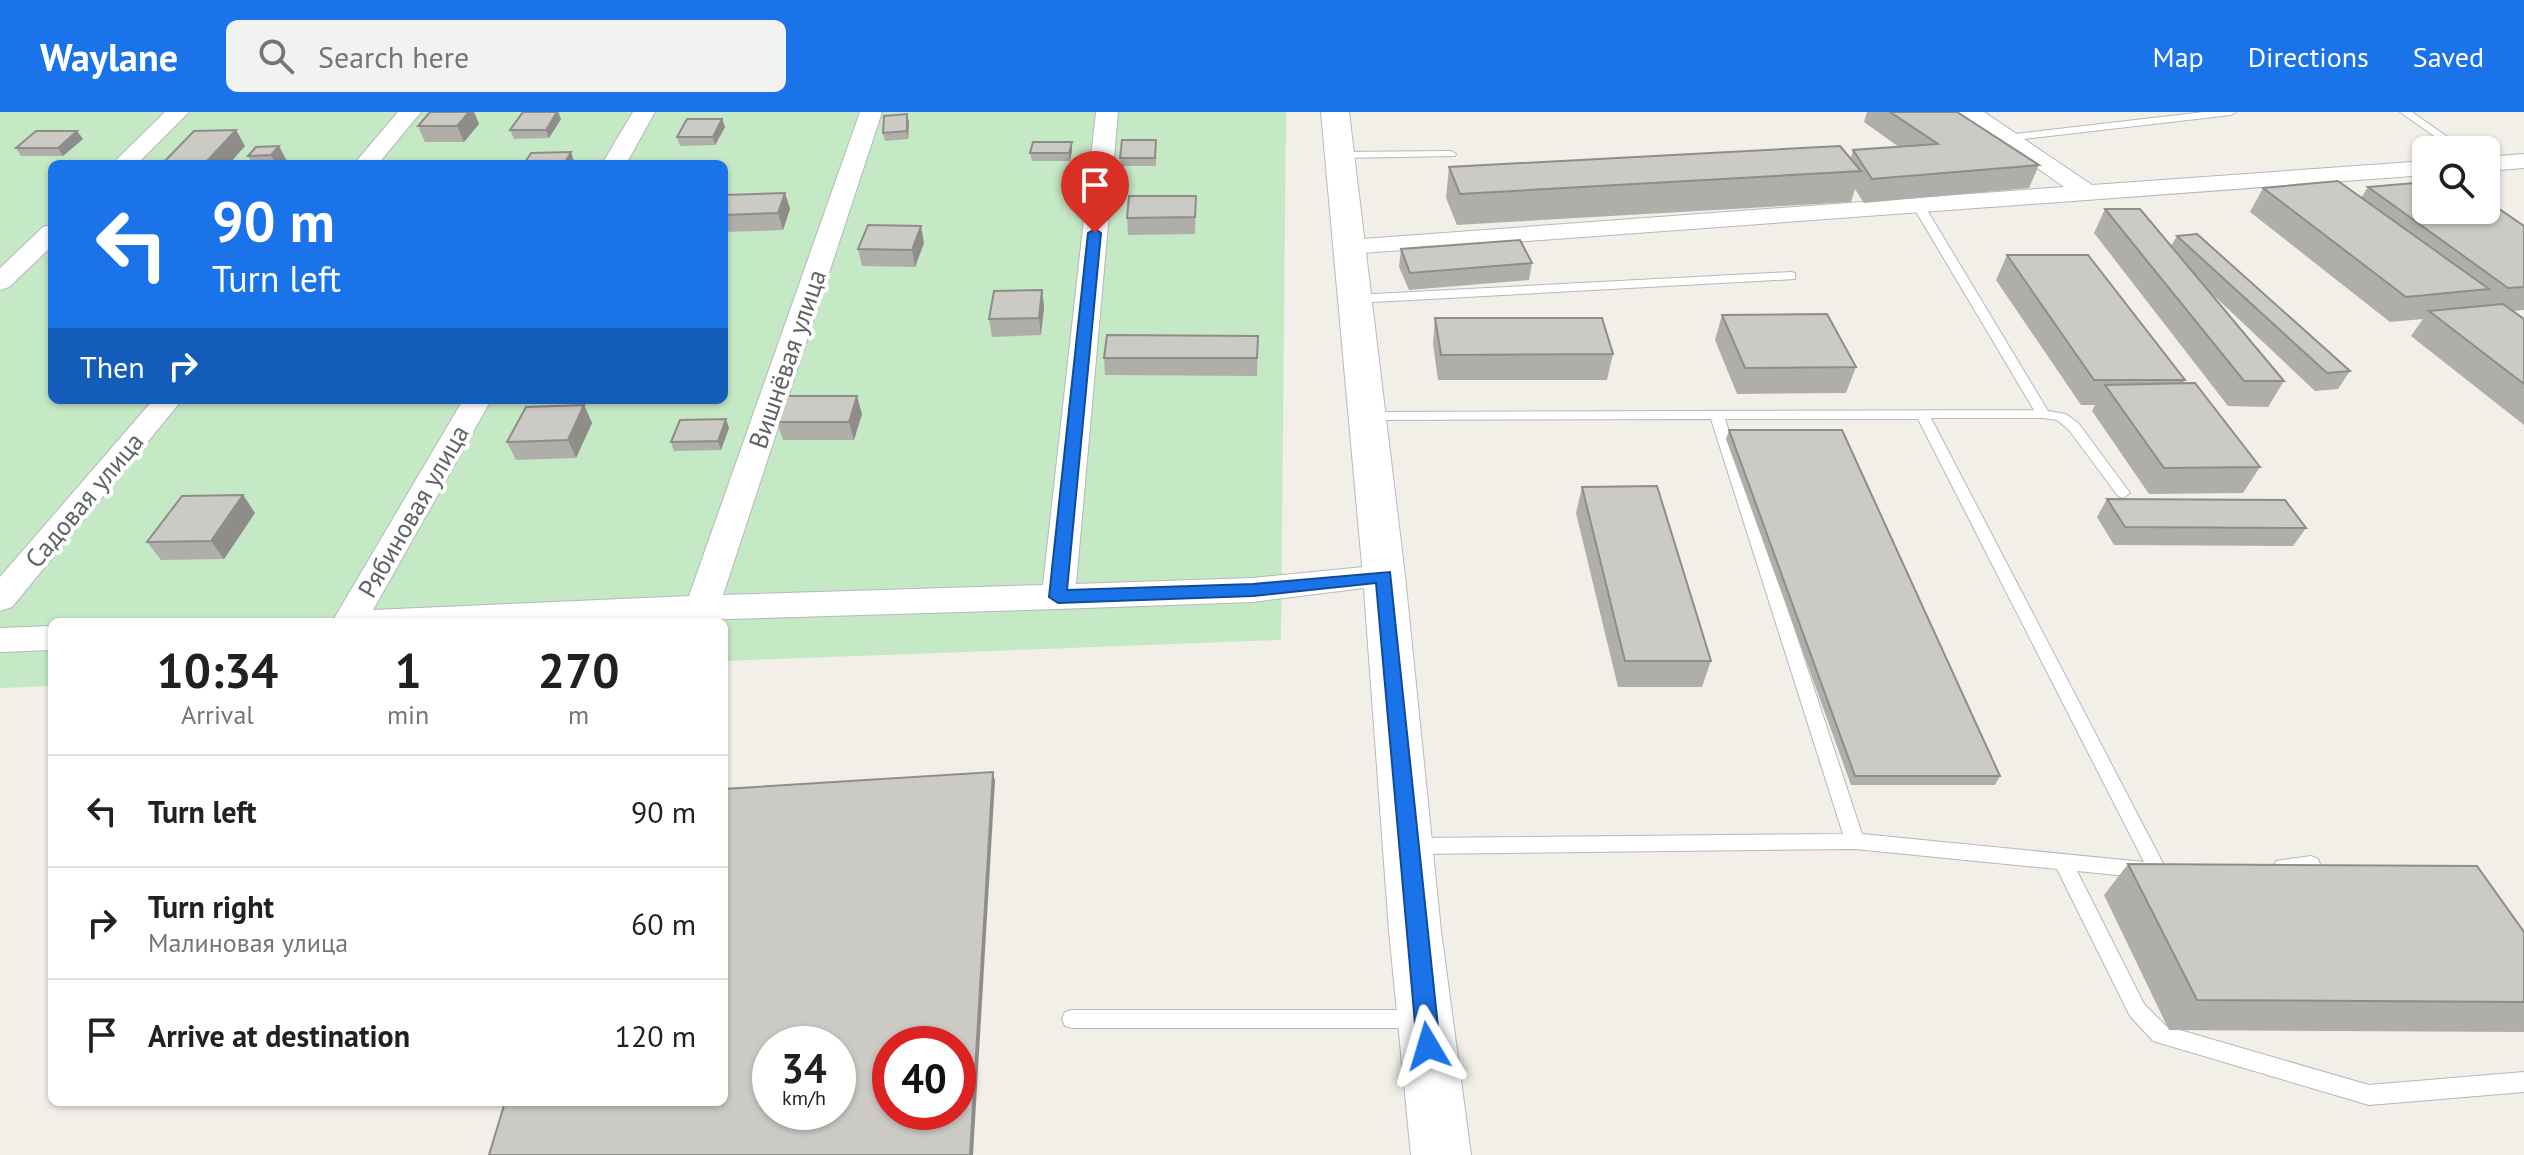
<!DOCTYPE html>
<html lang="en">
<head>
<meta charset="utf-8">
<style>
  body { margin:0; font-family:"PT Sans",sans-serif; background:#f2f2f2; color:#202124; height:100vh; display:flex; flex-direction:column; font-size:30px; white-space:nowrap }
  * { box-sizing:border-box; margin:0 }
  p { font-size:26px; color:#757577 }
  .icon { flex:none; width:44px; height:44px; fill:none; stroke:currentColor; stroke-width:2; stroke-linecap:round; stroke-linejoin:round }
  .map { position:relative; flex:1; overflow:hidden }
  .sheet { position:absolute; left:48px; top:506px; width:680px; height:488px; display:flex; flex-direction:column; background:#fff; border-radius:12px; box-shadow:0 2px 6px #0004 }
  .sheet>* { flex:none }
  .hud { position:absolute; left:48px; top:48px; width:680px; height:244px; border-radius:12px; box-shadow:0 2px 6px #0004; background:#1a73e8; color:#fff; overflow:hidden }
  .tools { position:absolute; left:2412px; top:24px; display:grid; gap:16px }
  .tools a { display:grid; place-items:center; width:88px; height:88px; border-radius:12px; background:#fff; box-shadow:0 2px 6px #0004; font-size:40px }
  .speed { position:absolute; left:752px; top:914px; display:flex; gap:16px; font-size:40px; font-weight:700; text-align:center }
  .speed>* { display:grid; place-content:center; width:104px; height:104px; border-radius:50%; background:#fff; box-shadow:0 2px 6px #0004; line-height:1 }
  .speed small { font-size:20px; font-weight:400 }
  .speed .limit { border:12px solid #d22; background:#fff; color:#111 }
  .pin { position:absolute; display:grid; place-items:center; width:68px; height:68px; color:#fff; margin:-82px -34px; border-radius:50% 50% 50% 0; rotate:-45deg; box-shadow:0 0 8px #0007 }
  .pin .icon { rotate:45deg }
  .me { position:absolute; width:88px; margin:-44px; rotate:353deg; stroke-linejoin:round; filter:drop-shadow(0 0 6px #0008) }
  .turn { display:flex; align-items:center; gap:28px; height:168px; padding:0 32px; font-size:36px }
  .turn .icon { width:104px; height:104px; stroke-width:2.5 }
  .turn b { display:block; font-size:56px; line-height:68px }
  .then { display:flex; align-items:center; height:76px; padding:0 32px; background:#0003; gap:16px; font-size:30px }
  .eta { display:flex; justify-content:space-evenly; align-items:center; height:136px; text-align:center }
  .eta b { font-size:48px; font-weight:700; line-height:56px }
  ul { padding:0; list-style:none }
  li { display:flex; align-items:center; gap:24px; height:112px; padding:0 32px; border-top:2px solid #e0e0e0 }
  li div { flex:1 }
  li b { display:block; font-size:30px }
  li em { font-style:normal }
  header { display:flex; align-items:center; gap:48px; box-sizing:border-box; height:112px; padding:0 40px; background:#1a73e8; color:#fff }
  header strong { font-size:38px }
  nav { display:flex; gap:44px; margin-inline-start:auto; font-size:28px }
  .search { width:560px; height:72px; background:#f2f2f2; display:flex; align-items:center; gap:20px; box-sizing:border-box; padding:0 28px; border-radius:12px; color:#757577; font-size:30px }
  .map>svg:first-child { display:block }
</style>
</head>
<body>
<header>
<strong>Waylane</strong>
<div class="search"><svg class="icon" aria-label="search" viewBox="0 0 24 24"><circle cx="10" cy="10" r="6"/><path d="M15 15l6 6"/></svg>Search here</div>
<nav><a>Map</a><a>Directions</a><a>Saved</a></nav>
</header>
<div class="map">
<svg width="2524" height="1043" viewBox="0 0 2524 1043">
  <rect width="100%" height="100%" fill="#f1efe8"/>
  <path fill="#c5e8c5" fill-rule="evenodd" d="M0,0H1286L1281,528L724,549V510H52V574L0,576ZM52,52H724V288H52Z"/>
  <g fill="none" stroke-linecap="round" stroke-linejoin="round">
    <g stroke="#b5b8bc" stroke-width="2">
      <g id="lane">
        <polygon points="2204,0 2236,0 2231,3 2007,29 2002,26 2007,23"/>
        <polygon points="2400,0 2412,0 2466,38 2454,38"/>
        <polygon points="1451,39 1456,42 1455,44 1339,46 1334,43 1339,40"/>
        <path d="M1918,90L1924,93L2048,299L2066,302L2079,312L2130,381L2123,386L2118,384L2069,318L2057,308L2043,306H1931L2167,759L2165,765L2158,767L2077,759L2144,892L2166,914L2369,973L2524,960V980L2369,993L2153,929L2130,904L2057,757L1855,737L1414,742L1408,739L1405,734L1408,729L1414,726L1843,722L1711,307L1368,308L1361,304L1368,300L2034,298L1912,93ZM1725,307H1918L2144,750L1862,722Z"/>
        <polygon points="1791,160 1795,161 1795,167 1355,191 1349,187 1355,183"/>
        <path d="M2311,744L2318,747L2320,752L2318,757C2306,762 2288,764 2276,759L2274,754L2276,749Z"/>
        <polygon points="1072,898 1418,898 1425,900 1428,907 1425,914 1418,916 1072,916 1065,914 1062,907 1065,900"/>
      </g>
    </g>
    <g stroke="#b5b8bc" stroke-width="2">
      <g id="street">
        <polygon points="165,0 189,0 137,52 112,52"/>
        <polygon points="398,0 421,0 378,52 354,52"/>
        <polygon points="633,0 655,0 626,52 602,52"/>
        <polygon points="860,0 882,0 723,483 1043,473 1096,0 1118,0 1076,472 1253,466 1384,453 1396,456 1400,464 1396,472 1253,490 1058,497 631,510 332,510 463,288 491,288 373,498 689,484"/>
        <polygon points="1958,0 1984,0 2092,73 2426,49 2426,63 1349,142 1340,140 1337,135 1340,130 1349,128 2064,75"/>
        <polygon points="2524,42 2524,56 2486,59 2486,45"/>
        <polygon points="52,113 52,134 9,175 0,178 0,156 43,115"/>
        <polygon points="153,288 182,288 12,495 0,499 0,465"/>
        <polygon points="52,514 52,538 0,540 0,516"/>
      </g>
    </g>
    <g stroke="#b6babf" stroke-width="2">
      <polygon id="secondary" points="1321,0 1349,0 1405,464 1441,819 1471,1043 1411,1043 1389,819 1363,464"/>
    </g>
    <use href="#lane" fill="#fff" fill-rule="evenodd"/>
    <use href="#street" fill="#fff" fill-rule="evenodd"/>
    <use href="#secondary" fill="#fff" fill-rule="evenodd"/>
  </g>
  <g fill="#afaea9">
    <polygon points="430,0 474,0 479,12 464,30 425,30 418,14"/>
    <polygon points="523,0 559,0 561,7 549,26 514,27 510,18"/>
    <polygon points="1867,0 1957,0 2039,53 2029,76 1864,91 1855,77 1851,90 1457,113 1446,86 1449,55 1851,46 1853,38 1899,35 1864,10"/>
    <polygon points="722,7 725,15 715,33 680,34 677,25"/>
    <polygon points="909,10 908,27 885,29 883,21"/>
    <polygon points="77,19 83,27 63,44 21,44 16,36"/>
    <polygon points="1156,28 1156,54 1121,54 1120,46"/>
    <polygon points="245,34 229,52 164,52 163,51"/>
    <polygon points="256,35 288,51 287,52 253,52 248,44"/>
    <polygon points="1072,39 1070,49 1032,49 1030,41"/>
    <polygon points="2368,75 2524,114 2524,198 2513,199 2524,207 2524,313 2411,224 2423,207 2390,210 2250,100 2263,76 2361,86"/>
    <polygon points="785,81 790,97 783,118 724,120 724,83"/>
    <polygon points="1196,84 1195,122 1128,123 1127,106"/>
    <polygon points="2105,97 2171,134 2177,124 2350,259 2338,277 2315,279 2209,179 2284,269 2268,295 2228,294 2094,121"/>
    <polygon points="924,131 915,155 862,154 858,137"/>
    <polygon points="1401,137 1532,151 1529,168 1409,178 1399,155"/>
    <polygon points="2007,143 2185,268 2183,271 2260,355 2243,381 2149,382 2092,299 2095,293 2081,293 1996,168"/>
    <polygon points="1042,178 1044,195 1041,223 992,225 989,207"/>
    <polygon points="1722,203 1856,255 1846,281 1737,282 1715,228"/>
    <polygon points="1435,206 1613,242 1607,268 1438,268 1433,232"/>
    <polygon points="1258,224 1257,264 1105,263 1104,246"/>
    <polygon points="524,288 573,288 570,292 526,292"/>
    <polygon points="584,293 592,311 576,346 516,348 507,330"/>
    <polygon points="862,302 854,328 783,328 777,310"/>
    <polygon points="729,316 721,338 674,339 671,330"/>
    <polygon points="1729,318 2000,664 1995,673 1851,673 1726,327"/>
    <polygon points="1582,375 1711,549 1702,575 1618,575 1576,401"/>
    <polygon points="243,383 255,401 224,447 161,448 147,430"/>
    <polygon points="2107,387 2306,416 2293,434 2114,433 2097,405"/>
    <polygon points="2128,752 2524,820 2524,920 2169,918 2104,783"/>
  </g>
  <g fill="#8f8d8a">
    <polygon points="469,0 474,0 479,12 464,30 457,14"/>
    <polygon points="557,0 561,7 549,26 546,18"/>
    <polygon points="907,2 909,10 908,27 907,19"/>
    <polygon points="722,7 725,15 715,33 713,25"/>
    <polygon points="236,18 245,34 229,52 208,52 207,49"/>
    <polygon points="77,19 83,27 63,44 58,36"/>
    <polygon points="1072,30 1072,39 1070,49 1069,41"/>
    <polygon points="279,34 288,51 287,52 276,52 271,43"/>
    <polygon points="571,40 575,52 564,52"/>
    <polygon points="785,81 790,97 783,118 778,101"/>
    <polygon points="921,114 924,131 915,155 912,138"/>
    <polygon points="1042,178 1044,195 1041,223 1039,206"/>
    <polygon points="857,284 862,302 854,328 849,310"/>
    <polygon points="584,293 592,311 576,346 568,328"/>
    <polygon points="726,307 729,316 721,338 718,329"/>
    <polygon points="243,383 255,401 224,447 211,429"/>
    <polygon points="993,660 995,669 973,1043 970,1043"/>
  </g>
  <g fill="#cccac5" stroke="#8f8d8a" stroke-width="2" fill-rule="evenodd">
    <polygon points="430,0 469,0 457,14 418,14"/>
    <polygon points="523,0 557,0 546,18 510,18"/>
    <polygon points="1890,0 1957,0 2039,53 1872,67 1853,38 1938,32"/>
    <polygon points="907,2 907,19 883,21 884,4"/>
    <polygon points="687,7 722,7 713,25 677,25"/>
    <polygon points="236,18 207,49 163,51 194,19"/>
    <polygon points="36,19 77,19 58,36 16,36"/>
    <polygon points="1122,28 1156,28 1155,46 1120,46"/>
    <polygon points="1033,30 1072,30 1069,41 1030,41"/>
    <polygon points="279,34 271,43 248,44 256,35"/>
    <polygon points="1840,34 1861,59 1460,82 1449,55"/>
    <polygon points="571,40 564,52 524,52 531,41"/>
    <polygon points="2338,69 2489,177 2406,185 2263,76"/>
    <polygon points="2426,70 2426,98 2486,98 2486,88 2524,114 2524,175 2508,176 2368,75"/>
    <polygon points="785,81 778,101 724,103 724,83"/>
    <polygon points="1129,84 1196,84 1195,105 1127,106"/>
    <polygon points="2105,97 2140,97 2284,269 2244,269"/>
    <polygon points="868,113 921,114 912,138 858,137"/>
    <polygon points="2197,122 2350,259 2327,261 2177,124"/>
    <polygon points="1520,128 1532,151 1410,161 1401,137"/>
    <polygon points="2007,143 2088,143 2185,268 2094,268"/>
    <polygon points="1042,178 1039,206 989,207 994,179"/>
    <polygon points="2503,192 2524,207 2524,272 2429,199"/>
    <polygon points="1827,202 1856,255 1745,256 1722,203"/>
    <polygon points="1435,206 1602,206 1613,242 1441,243"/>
    <polygon points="1107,223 1258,224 1257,246 1104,246"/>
    <polygon points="2195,271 2260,355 2164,356 2105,273"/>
    <polygon points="787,284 857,284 849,310 777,310"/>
    <polygon points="584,293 568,328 507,330 526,295"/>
    <polygon points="726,307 718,329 671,330 680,308"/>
    <polygon points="1729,318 1842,318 2000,664 1855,664"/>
    <polygon points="1657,374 1711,549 1625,549 1582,375"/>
    <polygon points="243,383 211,429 147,430 182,384"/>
    <polygon points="2107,387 2285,388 2306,416 2125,415"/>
    <path d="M993,660L970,1043H489L505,990H724V677ZM770,932H838V1000H770ZM890,932H958V1000H890Z"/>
    <polygon points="2128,752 2477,754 2524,820 2524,890 2197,888"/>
  </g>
  <polygon fill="#1a73e8" stroke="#114b97" stroke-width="2" points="1095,117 1101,121 1067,478 1253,472 1390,460 1440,934 1437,942 1428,945 1420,942 1417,934 1376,471 1253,484 1058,491 1049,485 1088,121"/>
  <g text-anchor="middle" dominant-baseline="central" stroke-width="8" stroke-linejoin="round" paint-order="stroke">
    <g font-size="26" fill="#5f6368" stroke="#fff">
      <text transform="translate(787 247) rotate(-71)">Вишнёвая улица</text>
      <text transform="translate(84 388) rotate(-50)">Садовая улица</text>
      <text transform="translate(413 399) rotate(-60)">Рябиновая улица</text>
    </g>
  </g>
</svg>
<div class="tools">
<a><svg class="icon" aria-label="search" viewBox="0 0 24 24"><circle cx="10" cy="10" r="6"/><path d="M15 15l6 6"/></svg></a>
</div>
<div class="speed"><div>34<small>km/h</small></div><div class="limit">40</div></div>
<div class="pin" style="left:1095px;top:121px;background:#d93025"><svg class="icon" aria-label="arrive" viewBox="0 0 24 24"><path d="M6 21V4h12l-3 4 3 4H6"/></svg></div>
<svg class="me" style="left:1428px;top:934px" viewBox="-20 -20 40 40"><path d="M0-17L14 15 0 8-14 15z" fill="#1a73e8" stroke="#fff" stroke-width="4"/></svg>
<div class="hud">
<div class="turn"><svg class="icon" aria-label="left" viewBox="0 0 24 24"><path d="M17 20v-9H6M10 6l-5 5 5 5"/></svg><div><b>90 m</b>Turn left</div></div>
<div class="then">Then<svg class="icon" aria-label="right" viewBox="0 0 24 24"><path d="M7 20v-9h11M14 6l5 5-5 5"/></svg></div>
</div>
<section class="sheet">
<div class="eta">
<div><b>10:34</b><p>Arrival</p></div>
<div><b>1</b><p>min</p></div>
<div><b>270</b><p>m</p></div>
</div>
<ul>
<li><svg class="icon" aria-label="left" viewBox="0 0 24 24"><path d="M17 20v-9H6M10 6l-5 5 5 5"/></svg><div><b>Turn left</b></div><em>90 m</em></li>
<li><svg class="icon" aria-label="right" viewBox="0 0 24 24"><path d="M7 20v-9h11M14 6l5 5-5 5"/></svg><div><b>Turn right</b><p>Малиновая улица</p></div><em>60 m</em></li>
<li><svg class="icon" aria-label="arrive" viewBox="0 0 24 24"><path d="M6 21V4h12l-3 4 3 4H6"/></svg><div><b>Arrive at destination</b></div><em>120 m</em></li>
</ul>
</section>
</div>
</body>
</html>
